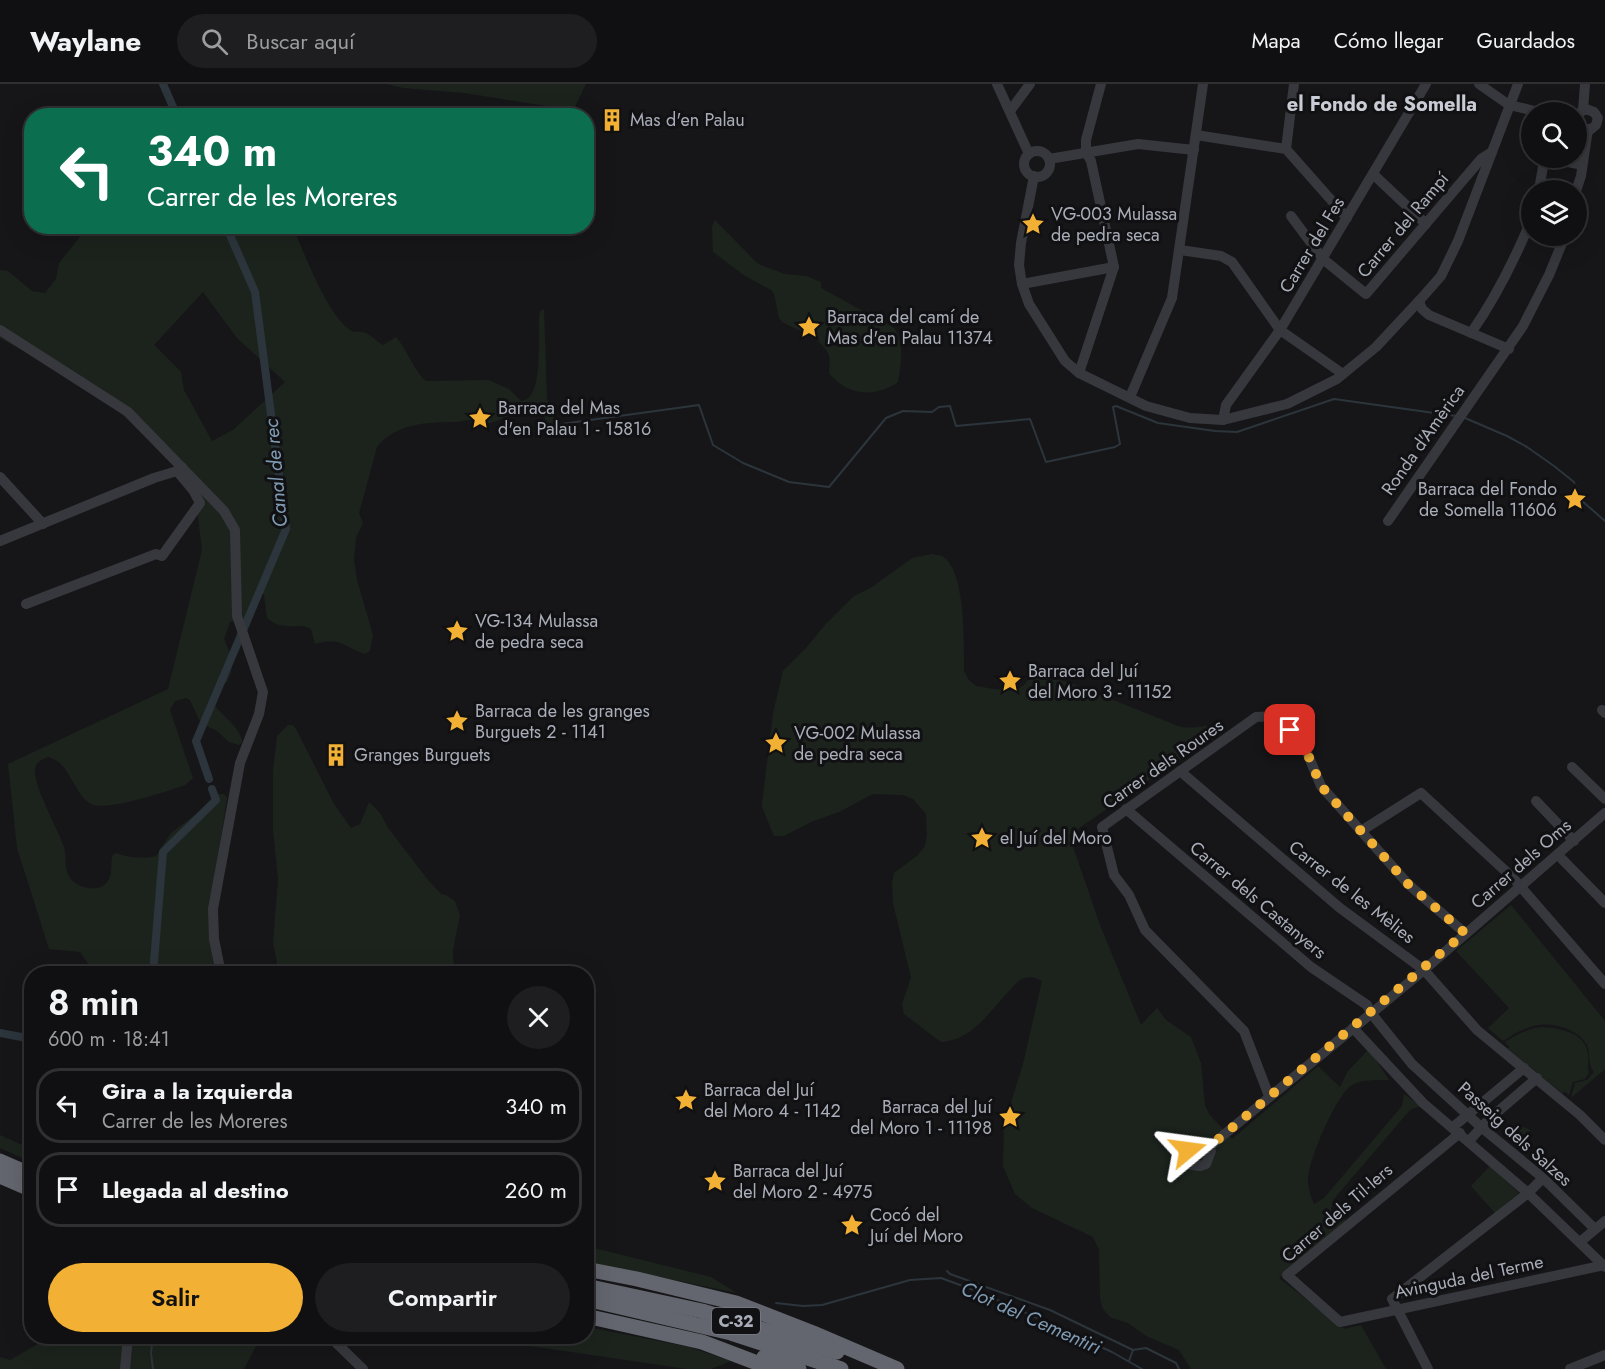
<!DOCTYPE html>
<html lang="es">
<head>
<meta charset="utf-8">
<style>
  body { margin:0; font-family:Jost,sans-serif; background:#1e1e20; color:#f1f3f6; height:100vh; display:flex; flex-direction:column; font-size:22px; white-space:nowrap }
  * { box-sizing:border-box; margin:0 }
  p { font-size:20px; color:#9c9d9f }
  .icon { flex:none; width:33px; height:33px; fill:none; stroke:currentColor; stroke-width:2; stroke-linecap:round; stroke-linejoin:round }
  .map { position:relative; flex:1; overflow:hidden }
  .panel { position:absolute; left:24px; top:882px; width:570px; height:378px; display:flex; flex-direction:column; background:#101012; border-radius:24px; box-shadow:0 6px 24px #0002,0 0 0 2px #303032 }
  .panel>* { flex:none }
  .banner { position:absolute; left:24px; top:24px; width:570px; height:126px; border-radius:24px; box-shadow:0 6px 24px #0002,0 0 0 2px #303032; background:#0b6e4f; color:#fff; overflow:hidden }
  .tools { position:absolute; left:1521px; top:18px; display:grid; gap:12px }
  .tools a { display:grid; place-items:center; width:66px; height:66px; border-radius:50%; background:#101012; box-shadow:0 6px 24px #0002,0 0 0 2px #303032; font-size:30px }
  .pin { position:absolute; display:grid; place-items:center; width:51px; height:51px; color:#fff; margin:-26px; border-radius:12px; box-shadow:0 3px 9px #0006 }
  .me { position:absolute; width:66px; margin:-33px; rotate:74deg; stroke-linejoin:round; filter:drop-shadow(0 0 4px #0008) }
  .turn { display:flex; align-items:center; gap:21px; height:126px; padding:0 24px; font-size:27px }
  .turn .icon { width:78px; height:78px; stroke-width:2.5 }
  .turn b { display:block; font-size:42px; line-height:51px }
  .round { display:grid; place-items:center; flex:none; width:63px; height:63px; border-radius:32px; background:#1e1e20 }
  .headline { display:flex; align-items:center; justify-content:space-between; height:102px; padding:0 24px }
  h1 { font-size:36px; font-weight:600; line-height:45px }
  .primary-button { display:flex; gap:12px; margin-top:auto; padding:12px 24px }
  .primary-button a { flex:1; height:69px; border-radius:36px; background:#f2b134; color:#111; font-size:24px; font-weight:600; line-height:69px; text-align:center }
  .primary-button a+a { background:#1e1e20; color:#f1f3f6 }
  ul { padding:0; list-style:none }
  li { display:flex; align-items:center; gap:18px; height:75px; margin:0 12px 9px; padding:0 12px; border:3px solid #303032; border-radius:24px }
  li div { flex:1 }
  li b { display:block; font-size:22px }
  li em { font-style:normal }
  header { display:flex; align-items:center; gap:36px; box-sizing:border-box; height:84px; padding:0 30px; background:#101012; border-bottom:2px solid #303032 }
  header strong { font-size:28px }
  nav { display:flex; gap:33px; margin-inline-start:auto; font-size:21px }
  .search { width:420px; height:54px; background:#1e1e20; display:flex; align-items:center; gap:15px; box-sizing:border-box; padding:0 21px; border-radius:33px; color:#9c9d9f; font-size:22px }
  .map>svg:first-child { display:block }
</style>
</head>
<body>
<header>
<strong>Waylane</strong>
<div class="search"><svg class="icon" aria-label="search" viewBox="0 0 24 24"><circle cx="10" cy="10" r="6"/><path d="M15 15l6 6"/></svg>Buscar aquí</div>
<nav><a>Mapa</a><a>Cómo llegar</a><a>Guardados</a></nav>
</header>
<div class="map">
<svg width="1605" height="1285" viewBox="0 0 1605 1285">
  <rect width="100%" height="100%" fill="#161618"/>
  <g fill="#1c231d" fill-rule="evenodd">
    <polygon points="386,0 586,0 571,31 566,31 553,23 464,9 403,4"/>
    <path d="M715,136L758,180L785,190L806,192L821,198V204L894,244C905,259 901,280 898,298C875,314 847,312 829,289C829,282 831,275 828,269C820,253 797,246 782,238L779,234L774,210L771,206L745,192L713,168L712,142Z"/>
    <path d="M83,143H293C304,169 327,230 350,246C355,249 358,247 363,248C371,250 377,258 383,261L396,253C406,264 416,290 426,297L489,296L509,305L521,317C544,317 538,251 539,234L540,227L544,225L547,315L557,338L555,349L546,344L543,324C521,322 509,334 490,339C483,340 478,336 472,336C465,336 459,338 453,338C426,338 395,340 377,363L359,429L363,439L356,454L354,476L357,496L373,551L370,567L365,570C344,563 340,552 315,560L311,545C299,537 284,549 267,534L264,511L261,507L257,508L248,534L230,538L224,555L232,574L231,589L227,598C185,616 241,634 242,658L239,661L229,658L216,646L201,640L190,616L186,614L175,617L170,626L193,694L185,701C168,707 106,728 91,720C82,715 78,706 73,698C67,687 61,676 48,673C41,676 36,678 35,685C33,702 58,745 64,763C67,773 63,784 70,794C78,805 102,810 109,795C112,789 111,780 112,772L116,769C127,774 145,775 156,772L171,749L203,725L218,710H224L227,714L209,833L214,889H95L80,868L49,865L17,764L8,680L168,605L202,466L194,401L101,310L0,254V186L8,187L32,207L45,209L56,195L59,179L83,149ZM203,208L237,254L285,298L233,346L212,357L184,306L181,288L154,261Z"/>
    <path d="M932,470C935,471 939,471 942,472C966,485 964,562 964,587L969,596L976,602L994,605L1015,607L1024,601L1030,593L1060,596L1071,599L1178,642C1197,647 1209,638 1227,642L1069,751L1100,841L1141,941L1157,924L1166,936L1191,953L1201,979L1205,1022L1210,1031L1232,1055L1318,982L1340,1003L1348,987L1369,965L1389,996C1378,996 1362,995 1352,1001C1337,1010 1312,1069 1309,1088C1306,1099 1310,1109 1314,1120L1324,1114L1402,1022L1404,1010L1420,1022L1410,1026L1333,1116L1331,1125L1334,1131L1346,1136L1279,1194L1344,1245L1361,1241L1386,1285H1191L1179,1266L1146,1252L1128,1239L1110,1233L1103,1225L1100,1215L1099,1166L1093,1153L1032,1124L1015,1110L1003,1082L1004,1041L1023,980L1042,897C1036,894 1031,892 1024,894C1018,896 1014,902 1010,906C989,927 974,956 941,958L904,930L902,920L911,894L893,819L892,799L894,789L918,771L925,762L927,751L926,730L913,715L903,711L873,710L839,728L811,738L784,752H774L762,723L763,712L773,629L783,587L805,565L825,541L854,512L872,503L912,474Z"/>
    <polygon points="288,641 293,641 296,645 334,720 351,744 360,740 369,718 380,729 388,744 428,796 441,810 446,811 455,817 460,831 453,866 454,889 279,889 273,859 278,795 273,746 273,688 277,652"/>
    <path d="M1511,821L1605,937V985L1571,1014L1575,999L1587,996L1594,988C1587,980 1591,970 1587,961C1578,944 1550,937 1533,942C1522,945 1512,951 1503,957L1488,944L1509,924L1456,867Z"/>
    <path d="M1543,943C1561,945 1585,948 1588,970C1589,977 1587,982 1589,989L1585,995L1573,998L1569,1011L1565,1008L1562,1009L1508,965L1510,963L1505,958C1516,951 1529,944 1543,943Z"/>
    <polygon points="1516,1040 1531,1046 1513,1061 1506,1047 1508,1043"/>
    <polygon points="0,1051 31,1065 31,1078 0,1064"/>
    <polygon points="1490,1082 1519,1109 1495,1129 1471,1102"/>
    <polygon points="586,1162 711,1193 737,1209 587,1178"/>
    <polygon points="587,1243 689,1263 731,1277 711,1285 687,1285 469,1253 586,1252"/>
    <polygon points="76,1253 261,1253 244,1285 0,1285 0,1273 10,1276 41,1258 65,1260"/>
  </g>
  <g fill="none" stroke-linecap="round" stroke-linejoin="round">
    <g stroke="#2c353c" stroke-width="2">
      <polyline points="1465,334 1507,352 1527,363 1554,382 1574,398 1581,416 1605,437"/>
      <polyline points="554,341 699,321 713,361 743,379 789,398 829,403 886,334 903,327 932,328 939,323 950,322 956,342 1030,335 1046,378 1115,363 1120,360 1113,323 1116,322 1158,339 1215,347 1237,348 1334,315 1456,332"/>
      <polyline points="947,1187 950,1190 1050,1226 1133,1266 1146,1264 1176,1279 1179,1285"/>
      <polyline points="776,1219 803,1222 822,1221 910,1196 941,1194 982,1209 1112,1268 1142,1285"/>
      <polyline points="1129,1277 1133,1266"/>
      <polyline points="153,1285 151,1269 153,1252"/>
    </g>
    <g stroke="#2c353c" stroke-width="8">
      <polyline points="163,0 177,32"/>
      <polyline points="209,695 196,657 286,445 255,208 226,142"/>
      <polyline points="153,890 163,768 216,716 212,705"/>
      <polyline points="0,949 32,955"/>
    </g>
    <g stroke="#37383d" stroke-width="10">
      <polyline points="997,0 1029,70"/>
      <polyline points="1479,0 1509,21 1539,28"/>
      <polyline points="1583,26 1585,0"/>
      <polyline points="1010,27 1030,0"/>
      <path d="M1576,34L1579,29L1586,25L1594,28L1598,34L1596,41L1590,46C1582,44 1578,43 1576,35"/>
      <polyline points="1196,51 1286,65 1347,134"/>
      <polyline points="1286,65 1294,0"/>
      <circle cx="1037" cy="80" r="13"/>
      <polyline points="1049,75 1138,60 1194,66"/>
      <polyline points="1373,90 1426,140"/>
      <polyline points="1034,92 1021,159 1019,181 1022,200 1029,220 1065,277 1079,289 1146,322 1190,334 1223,336 1287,320 1337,295 1376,263 1419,217 1441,192 1458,157 1518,0"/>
      <polyline points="1539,106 1544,77 1549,74 1578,80"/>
      <polyline points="1576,107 1581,92 1588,45"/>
      <polyline points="1291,132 1323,175 1366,210 1481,75 1492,68"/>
      <polyline points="1180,166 1221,172 1232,178 1280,246 1343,290"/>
      <polyline points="1022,200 1114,183"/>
      <polyline points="1419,217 1422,225 1429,231 1509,265"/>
      <polyline points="0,246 128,328 224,427 235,446 237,532 263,608 259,630 240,679 213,825 214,855 221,890"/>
      <path d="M1471,249C1497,212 1515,175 1532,134"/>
      <polyline points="1079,289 1114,183 1091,77 1086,68 1086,56 1101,0"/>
      <polyline points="1130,313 1172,214 1203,0"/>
      <polyline points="1223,336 1226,321 1280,246 1426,0"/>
      <polyline points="0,393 43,440"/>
      <polyline points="1388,437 1523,242 1549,191 1565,152"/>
      <polyline points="0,457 154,394 177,387 182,383"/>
      <polyline points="26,520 156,470 162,472 200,419 193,406 177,387"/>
      <polyline points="1602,626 1605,629"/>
      <polyline points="1572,683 1605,715"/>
      <polyline points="1180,687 1340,824 1424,886 1477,946 1580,1031 1605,1056"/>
      <polyline points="1536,717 1574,757"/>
      <polyline points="1126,725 1311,883 1367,921 1371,929 1412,980 1481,1043 1543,1094 1595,1145"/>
      <polyline points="1361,747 1421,709 1513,794 1605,900"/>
      <polyline points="1558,771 1605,819"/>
      <polyline points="1353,944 1423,1019 1528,1109 1605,1183"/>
      <polyline points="1269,1012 1244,947 1145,846 1129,811 1114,791 1102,743 1256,633 1277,632 1303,659 1321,702 1409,801 1465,849"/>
      <polyline points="1453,1043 1524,984"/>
      <polyline points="1460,1049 1287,1191 1340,1238 1605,1181"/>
      <polyline points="1469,1057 1488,1036 1537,994"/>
      <path d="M1198,1060L1209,1063L1211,1067L1206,1080L1200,1082L1192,1081L1186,1073C1188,1066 1190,1062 1198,1060Z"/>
      <polyline points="1209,1063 1424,886 1605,729"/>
      <polyline points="1580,1158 1605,1137"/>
      <polyline points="329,1252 363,1285"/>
      <polyline points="125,1285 128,1252"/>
      <polyline points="1428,1285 1392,1215 1528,1109 1543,1094"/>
      <polyline points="1570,1285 1605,1271"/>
    </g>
    <g stroke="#63666e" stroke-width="15">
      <polyline points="0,1077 32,1091"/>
      <polyline points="0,1092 32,1106"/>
      <polyline points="586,1185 637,1195 736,1219 813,1249 897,1285"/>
      <polyline points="586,1202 702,1227 837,1268"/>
      <polyline points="586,1215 731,1249 841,1285"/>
      <polyline points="586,1232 702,1258 773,1285"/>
      <polyline points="764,1273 799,1285"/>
    </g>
  </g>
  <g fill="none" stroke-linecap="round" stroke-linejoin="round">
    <path stroke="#f2b134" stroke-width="10" stroke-dasharray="0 18" d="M1188,1066C1194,1059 1200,1059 1209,1063L1465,849L1409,801L1321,702L1303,659L1290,646"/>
  </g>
  <defs>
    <g id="building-bare" transform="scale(1.8)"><path d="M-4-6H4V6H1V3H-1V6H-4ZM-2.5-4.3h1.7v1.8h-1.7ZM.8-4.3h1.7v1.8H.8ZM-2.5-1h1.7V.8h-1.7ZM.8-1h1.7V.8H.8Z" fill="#f2b134" stroke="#111113" stroke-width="2.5" paint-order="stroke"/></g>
    <g id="sight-bare" transform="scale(1.8)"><path d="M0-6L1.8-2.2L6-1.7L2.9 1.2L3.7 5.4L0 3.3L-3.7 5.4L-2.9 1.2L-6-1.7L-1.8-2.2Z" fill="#f2b134" stroke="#111113" stroke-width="2.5" paint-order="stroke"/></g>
  </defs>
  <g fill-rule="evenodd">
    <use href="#building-bare" x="612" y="36"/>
    <use href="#sight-bare" x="1033" y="140"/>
    <use href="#sight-bare" x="809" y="243"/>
    <use href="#sight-bare" x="480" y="334"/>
    <use href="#sight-bare" x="1575" y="415"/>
    <use href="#sight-bare" x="457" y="547"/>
    <use href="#sight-bare" x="1010" y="597"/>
    <use href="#sight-bare" x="457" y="637"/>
    <use href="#sight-bare" x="776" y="659"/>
    <use href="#building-bare" x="336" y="671"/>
    <use href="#sight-bare" x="982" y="754"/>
    <use href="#sight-bare" x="686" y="1016"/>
    <use href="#sight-bare" x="1010" y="1033"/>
    <use href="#sight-bare" x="715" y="1097"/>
    <use href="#sight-bare" x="852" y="1141"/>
  </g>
  <g text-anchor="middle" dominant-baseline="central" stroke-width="6" stroke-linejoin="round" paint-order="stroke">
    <rect fill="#111113" stroke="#7b7e86" stroke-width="1.5" x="712" y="1224" width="48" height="26" rx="4.5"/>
    <g font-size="16" font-weight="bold" fill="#a8adb8">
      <text x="736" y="1237">C-32</text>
    </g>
    <g font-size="18" fill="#a8adb8" stroke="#111113" text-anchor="start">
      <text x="630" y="36">Mas d'en Palau</text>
      <text x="1051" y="130">VG-003 Mulassa<tspan x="1051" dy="21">de pedra seca</tspan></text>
      <text x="827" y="233">Barraca del camí de<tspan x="827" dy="21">Mas d'en Palau 11374</tspan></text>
      <text x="498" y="324">Barraca del Mas<tspan x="498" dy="21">d'en Palau 1 - 15816</tspan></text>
      <text x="1557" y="405" text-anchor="end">Barraca del Fondo<tspan x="1557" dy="21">de Somella 11606</tspan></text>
      <text x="475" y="537">VG-134 Mulassa<tspan x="475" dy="21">de pedra seca</tspan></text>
      <text x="1028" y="587">Barraca del Juí<tspan x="1028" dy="21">del Moro 3 - 11152</tspan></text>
      <text x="475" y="627">Barraca de les granges<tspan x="475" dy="21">Burguets 2 - 1141</tspan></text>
      <text x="794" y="649">VG-002 Mulassa<tspan x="794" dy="21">de pedra seca</tspan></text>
      <text x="354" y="671">Granges Burguets</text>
      <text x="1000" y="754">el Juí del Moro</text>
      <text x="704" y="1006">Barraca del Juí<tspan x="704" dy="21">del Moro 4 - 1142</tspan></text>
      <text x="992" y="1023" text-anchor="end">Barraca del Juí<tspan x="992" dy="21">del Moro 1 - 11198</tspan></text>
      <text x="733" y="1087">Barraca del Juí<tspan x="733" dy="21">del Moro 2 - 4975</tspan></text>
      <text x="870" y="1131">Cocó del<tspan x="870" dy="21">Juí del Moro</tspan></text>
    </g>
    <g font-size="18" fill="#a8adb8" stroke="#111113">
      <text transform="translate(1403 141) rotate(-50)">Carrer del Rampí</text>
      <text transform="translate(1312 161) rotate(-59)">Carrer del Fes</text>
      <text transform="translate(1423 356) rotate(-55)">Ronda d'Amèrica</text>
      <text transform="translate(1163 680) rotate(-35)">Carrer dels Roures</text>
      <text transform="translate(1521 780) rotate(-41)">Carrer dels Oms</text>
      <text transform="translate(1352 808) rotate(38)">Carrer de les Mèlies</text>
      <text transform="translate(1258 816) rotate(40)">Carrer dels Castanyers</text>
      <text transform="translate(1515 1050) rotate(42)">Passeig dels Salzes</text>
      <text transform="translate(1337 1129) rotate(-41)">Carrer dels Til·lers</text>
      <text transform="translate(1469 1193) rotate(-12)">Avinguda del Terme</text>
    </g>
    <g font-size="20" font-weight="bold" fill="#c9ccd4" stroke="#111113">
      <text x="1382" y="20">el Fondo de Somella</text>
    </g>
    <g font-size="20" font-style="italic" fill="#7f9bb3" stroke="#111113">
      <text transform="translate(276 389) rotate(-95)">Canal de rec</text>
      <text transform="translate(1031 1234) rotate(24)">Clot del Cementiri</text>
    </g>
  </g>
</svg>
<div class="tools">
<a><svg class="icon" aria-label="search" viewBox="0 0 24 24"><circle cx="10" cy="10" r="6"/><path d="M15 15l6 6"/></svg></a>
<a><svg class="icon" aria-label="layers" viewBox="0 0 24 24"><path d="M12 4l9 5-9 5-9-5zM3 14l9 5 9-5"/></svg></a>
</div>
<div class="pin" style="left:1290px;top:646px;background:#d93025"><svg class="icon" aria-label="arrive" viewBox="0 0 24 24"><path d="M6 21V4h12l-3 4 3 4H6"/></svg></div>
<svg class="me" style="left:1188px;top:1066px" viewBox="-20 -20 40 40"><path d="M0-17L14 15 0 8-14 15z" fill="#f2b134" stroke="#fff" stroke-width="4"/></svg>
<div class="banner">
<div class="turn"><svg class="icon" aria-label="left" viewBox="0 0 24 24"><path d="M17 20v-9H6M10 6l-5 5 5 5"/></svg><div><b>340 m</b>Carrer de les Moreres</div></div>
</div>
<section class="panel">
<div class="headline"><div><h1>8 min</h1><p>600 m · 18:41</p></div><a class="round"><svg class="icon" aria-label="close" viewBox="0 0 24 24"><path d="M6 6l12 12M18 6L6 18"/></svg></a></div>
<ul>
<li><svg class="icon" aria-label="left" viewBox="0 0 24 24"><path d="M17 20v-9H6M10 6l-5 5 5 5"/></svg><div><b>Gira a la izquierda</b><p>Carrer de les Moreres</p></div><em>340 m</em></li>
<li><svg class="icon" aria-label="arrive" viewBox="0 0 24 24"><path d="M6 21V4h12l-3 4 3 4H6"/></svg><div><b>Llegada al destino</b></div><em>260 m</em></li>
</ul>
<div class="primary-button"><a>Salir</a><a>Compartir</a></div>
</section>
</div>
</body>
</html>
